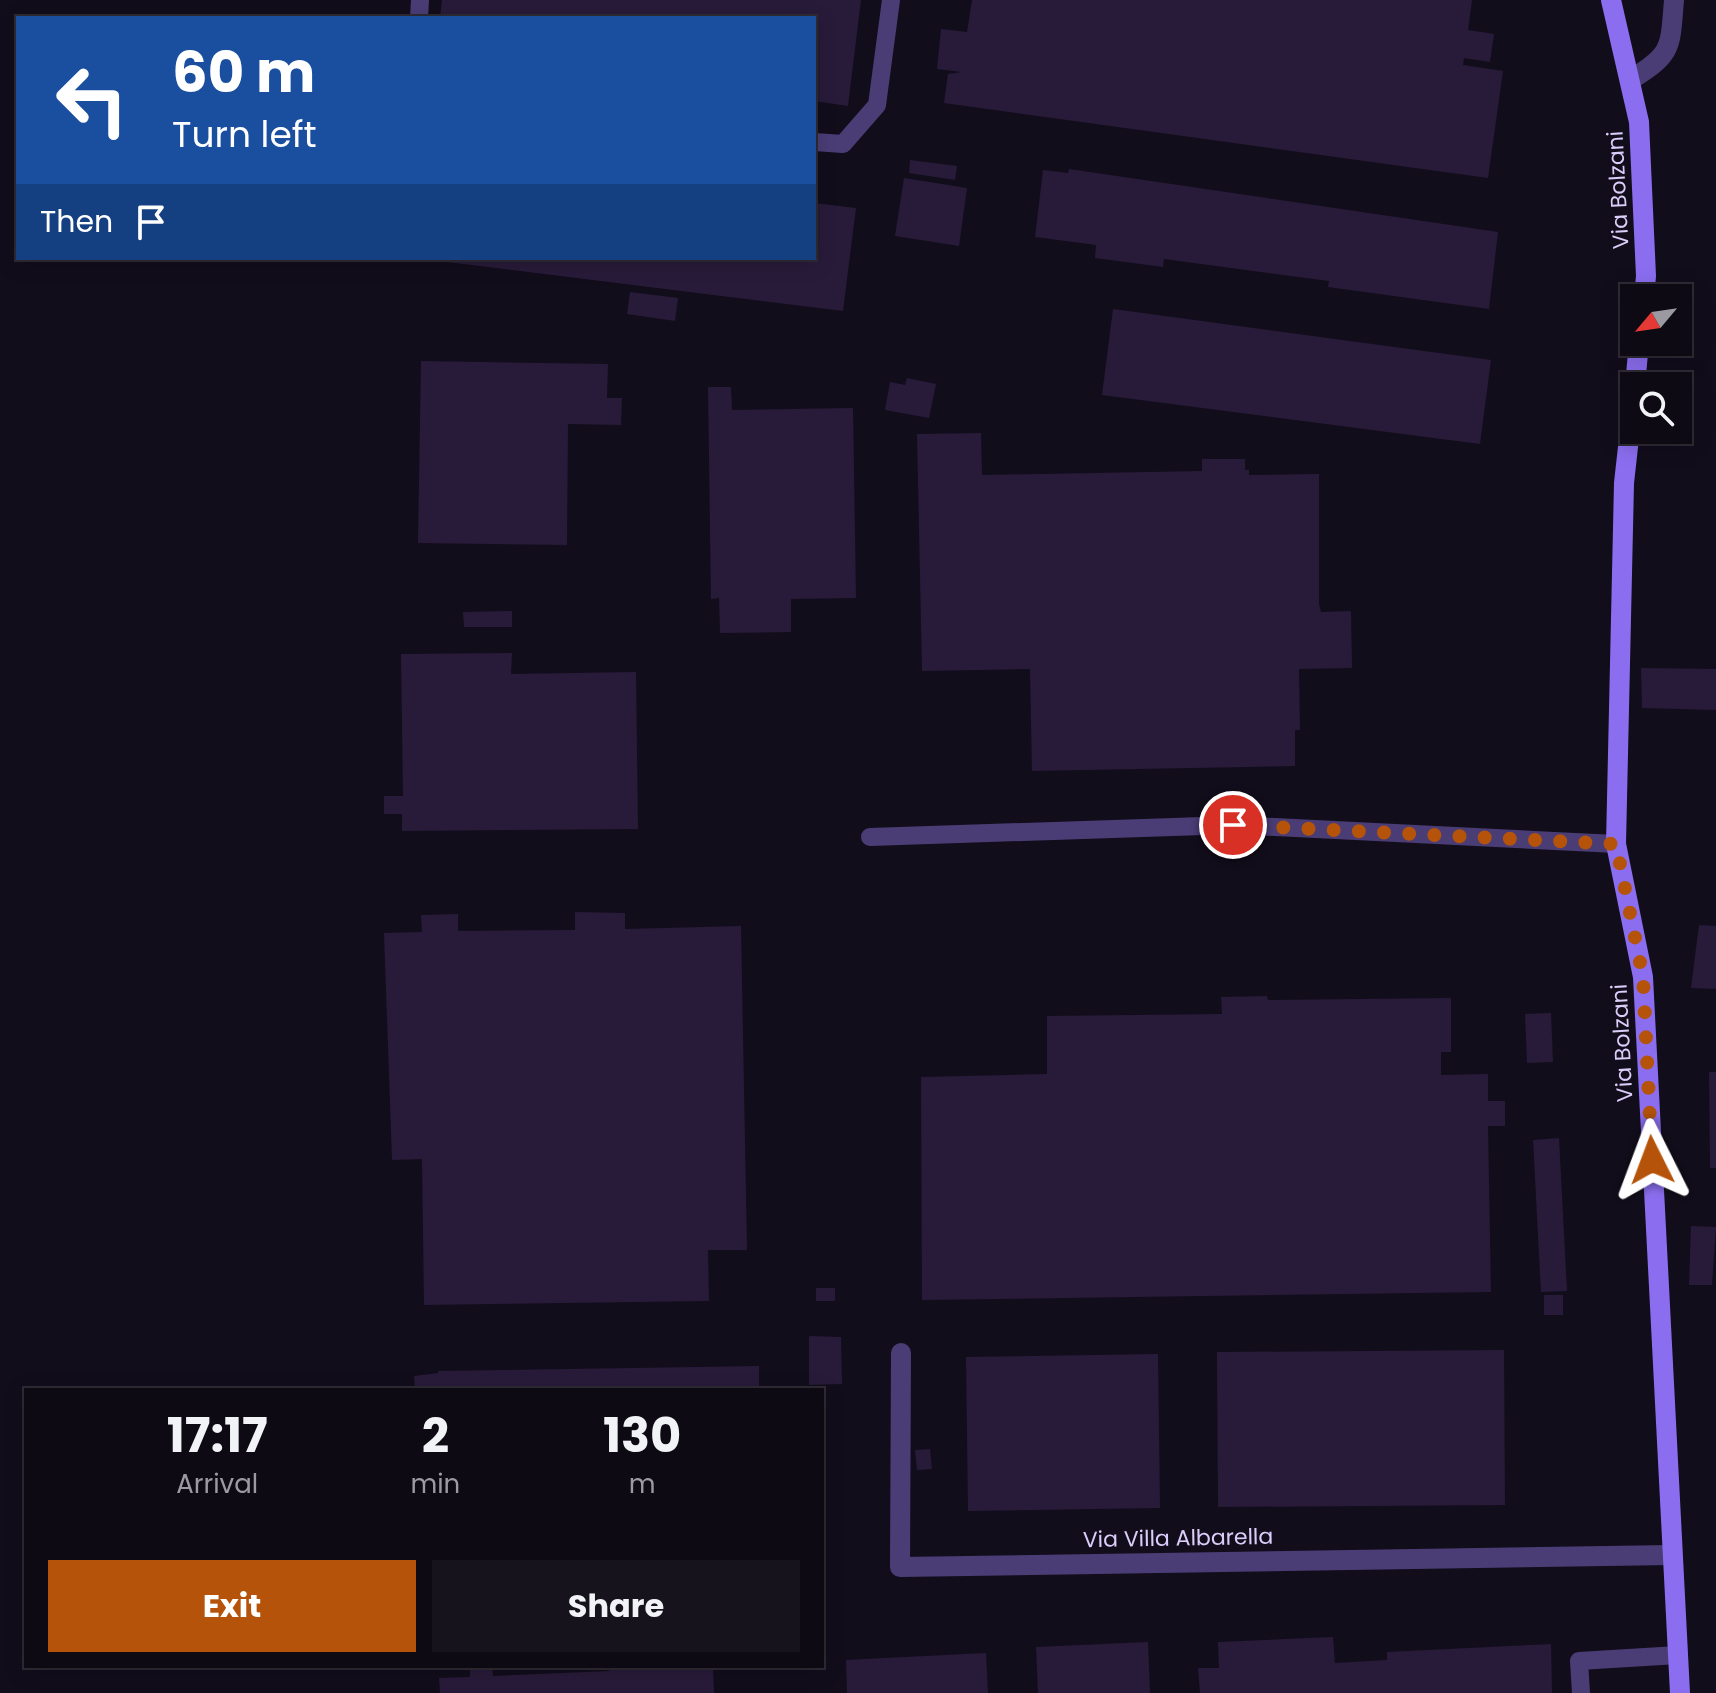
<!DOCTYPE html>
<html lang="en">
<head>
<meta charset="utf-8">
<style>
  body { margin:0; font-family:Poppins,sans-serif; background:#17131d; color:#f1f3f6; height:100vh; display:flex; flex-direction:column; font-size:30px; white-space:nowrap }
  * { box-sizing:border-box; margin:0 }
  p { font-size:26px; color:#9b9aa0 }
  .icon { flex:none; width:44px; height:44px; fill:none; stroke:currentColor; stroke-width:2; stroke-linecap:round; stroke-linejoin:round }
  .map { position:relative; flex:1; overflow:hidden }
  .drawer { position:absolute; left:24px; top:1388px; width:800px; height:280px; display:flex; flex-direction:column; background:#0e0a14; border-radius:0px; box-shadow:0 4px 20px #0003,0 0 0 2px #2e2b34 }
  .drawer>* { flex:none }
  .hud { position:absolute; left:16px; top:16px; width:800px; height:244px; border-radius:0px; box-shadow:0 4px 20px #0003,0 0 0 2px #2e2b34; background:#1a4fa0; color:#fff; overflow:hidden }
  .needle { width:52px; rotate:241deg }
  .fabs { position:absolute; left:1620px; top:284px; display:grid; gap:16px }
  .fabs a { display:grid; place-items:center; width:72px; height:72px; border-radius:0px; background:#0e0a14; box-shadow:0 4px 20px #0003,0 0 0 2px #2e2b34; font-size:40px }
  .pin { position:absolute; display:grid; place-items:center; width:68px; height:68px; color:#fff; margin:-34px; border:4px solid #fff; border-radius:50%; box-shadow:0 2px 8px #0007 }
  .me { position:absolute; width:88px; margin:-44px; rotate:357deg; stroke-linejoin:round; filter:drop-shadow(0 0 6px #0008) }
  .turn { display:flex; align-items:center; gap:28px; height:168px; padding:0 24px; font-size:36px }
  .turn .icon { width:104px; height:104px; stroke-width:2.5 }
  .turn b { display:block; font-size:56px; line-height:68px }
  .then { display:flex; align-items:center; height:76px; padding:0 24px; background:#0003; gap:16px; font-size:30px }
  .eta { display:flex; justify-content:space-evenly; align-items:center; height:136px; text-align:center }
  .eta b { font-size:48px; font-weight:700; line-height:56px }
  .action { display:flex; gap:16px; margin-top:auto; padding:16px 24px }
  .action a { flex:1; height:92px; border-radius:0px; background:#b45309; color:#fff; font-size:32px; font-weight:700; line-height:92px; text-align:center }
  .action a+a { background:#17131d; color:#f1f3f6 }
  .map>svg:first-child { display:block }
</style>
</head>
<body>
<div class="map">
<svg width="1716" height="1693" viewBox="0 0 1716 1693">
  <rect width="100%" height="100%" fill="#120d1b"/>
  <g fill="#281b3a">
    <polygon points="442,0 861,0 848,106 814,101 814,18 440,18"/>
    <polygon points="972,0 1472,0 1468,30 1494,34 1490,62 1464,58 1463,65 1503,71 1488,178 944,103 948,74 962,72 937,69 941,29 967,32"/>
    <polygon points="910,160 957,166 955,180 909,173"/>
    <polygon points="1069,169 1498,232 1489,309 1328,287 1329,281 1164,259 1163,267 1095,258 1096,245 1035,237 1043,170 1068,173"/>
    <polygon points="904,178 967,188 959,246 895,236"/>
    <polygon points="814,203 856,208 843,311 431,260 814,258"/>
    <polygon points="630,292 678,298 675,321 627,314"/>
    <polygon points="1113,309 1491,360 1480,444 1102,395"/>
    <polygon points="421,361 608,364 607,398 622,398 621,425 568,424 567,545 418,543"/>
    <polygon points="907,378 936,384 929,418 885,410 890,382 905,385"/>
    <polygon points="708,387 731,387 732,410 853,408 856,598 791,599 791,632 720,633 719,598 711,599"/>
    <polygon points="981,433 982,475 1202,471 1202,459 1245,459 1245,470 1249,470 1249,475 1319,474 1319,604 1321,612 1351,611 1352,668 1299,669 1300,730 1295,730 1295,766 1032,771 1030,669 922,671 917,434"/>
    <polygon points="512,611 512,627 464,627 463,612"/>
    <polygon points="512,653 511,674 636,672 638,829 402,831 402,814 384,814 384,796 403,796 401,654"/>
    <polygon points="1641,668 1716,669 1716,710 1642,708"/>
    <polygon points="575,912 625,913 625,929 741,926 747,1250 708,1250 709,1301 424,1305 422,1159 392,1160 384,933 422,932 421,915 458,914 458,931 575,930"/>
    <polygon points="1699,925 1716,926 1716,989 1691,988"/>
    <polygon points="1267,996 1268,1000 1451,998 1451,1052 1441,1052 1441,1075 1488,1074 1488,1101 1505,1101 1505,1126 1488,1126 1491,1292 922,1300 921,1077 1047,1074 1047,1016 1222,1014 1221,997"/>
    <polygon points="1551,1013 1553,1062 1527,1063 1525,1014"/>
    <polygon points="1709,1072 1716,1072 1716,1168 1710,1168"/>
    <polygon points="1559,1138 1567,1291 1541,1292 1533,1140"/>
    <polygon points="1691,1226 1716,1227 1712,1285 1689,1285"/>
    <rect x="816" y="1288" width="19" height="13"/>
    <rect x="1544" y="1295" width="19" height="20"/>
    <polygon points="809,1336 841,1337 842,1384 809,1385"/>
    <polygon points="1504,1350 1505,1505 1218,1507 1217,1352"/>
    <polygon points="1158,1354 1160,1508 968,1511 966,1357"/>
    <polygon points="759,1366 759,1390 415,1390 414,1376 438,1373 438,1371"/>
    <polygon points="930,1449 932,1469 917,1470 915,1450"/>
    <polygon points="1333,1637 1335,1663 1387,1660 1387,1652 1551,1644 1552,1693 1200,1693 1198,1668 1219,1668 1218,1642"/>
    <polygon points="1148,1642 1150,1693 1038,1693 1036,1647"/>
    <polygon points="986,1653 988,1693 847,1693 846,1660"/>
    <polygon points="470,1666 492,1666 493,1676 609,1671 609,1666 713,1667 714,1693 440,1693 439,1678 470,1677"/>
  </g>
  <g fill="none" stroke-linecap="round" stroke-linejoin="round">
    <g stroke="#4a3d76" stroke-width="18">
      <polyline points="419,18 420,0"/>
      <polyline points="814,142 843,144 877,105 891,0"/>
      <polyline points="870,837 1233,825 1616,844"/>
      <polyline points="1581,1693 1579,1661 1678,1655"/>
    </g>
    <g stroke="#4a3d76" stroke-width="20">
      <path d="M1630,80C1673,54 1670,48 1674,0"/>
      <polyline points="901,1353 900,1567 1671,1555"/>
    </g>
    <g stroke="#8b6ef0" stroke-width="20">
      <polyline points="1611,0 1639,122 1646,276 1644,298"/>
      <polyline points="1635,386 1639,342"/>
      <polyline points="1634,393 1624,483 1616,844 1643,977 1680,1693"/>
    </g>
  </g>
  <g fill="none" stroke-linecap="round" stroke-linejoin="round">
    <polyline stroke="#b45309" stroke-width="14" stroke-dasharray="0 25.2" points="1233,825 1616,844 1643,977 1652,1160"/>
  </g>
  <g text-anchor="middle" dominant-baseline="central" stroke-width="6" stroke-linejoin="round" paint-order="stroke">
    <g font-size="22" fill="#dbcdfa" stroke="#120d1b">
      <text transform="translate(1618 190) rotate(-93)">Via Bolzani</text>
      <text transform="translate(1622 1043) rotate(-93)">Via Bolzani</text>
      <text transform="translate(1178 1538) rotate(-1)">Via Villa Albarella</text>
    </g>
  </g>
</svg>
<div class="fabs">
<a><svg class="needle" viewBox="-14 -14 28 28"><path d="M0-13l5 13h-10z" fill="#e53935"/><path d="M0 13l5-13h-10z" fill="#9b9aa0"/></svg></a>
<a><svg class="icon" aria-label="search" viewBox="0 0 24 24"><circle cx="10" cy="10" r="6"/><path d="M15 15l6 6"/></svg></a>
</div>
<div class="pin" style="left:1233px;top:825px;background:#d93025"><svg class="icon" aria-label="arrive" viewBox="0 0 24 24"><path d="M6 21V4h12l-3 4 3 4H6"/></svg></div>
<svg class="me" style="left:1652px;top:1160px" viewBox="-20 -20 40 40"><path d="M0-17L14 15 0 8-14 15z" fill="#b45309" stroke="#fff" stroke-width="4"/></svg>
<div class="hud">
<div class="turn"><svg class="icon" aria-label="left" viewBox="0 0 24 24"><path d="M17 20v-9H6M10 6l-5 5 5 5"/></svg><div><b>60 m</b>Turn left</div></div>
<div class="then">Then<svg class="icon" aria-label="arrive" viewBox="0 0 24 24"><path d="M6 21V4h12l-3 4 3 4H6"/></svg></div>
</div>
<section class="drawer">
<div class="eta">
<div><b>17:17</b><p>Arrival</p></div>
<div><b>2</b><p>min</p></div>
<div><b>130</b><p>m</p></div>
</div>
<div class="action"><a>Exit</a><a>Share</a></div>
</section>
</div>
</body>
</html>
